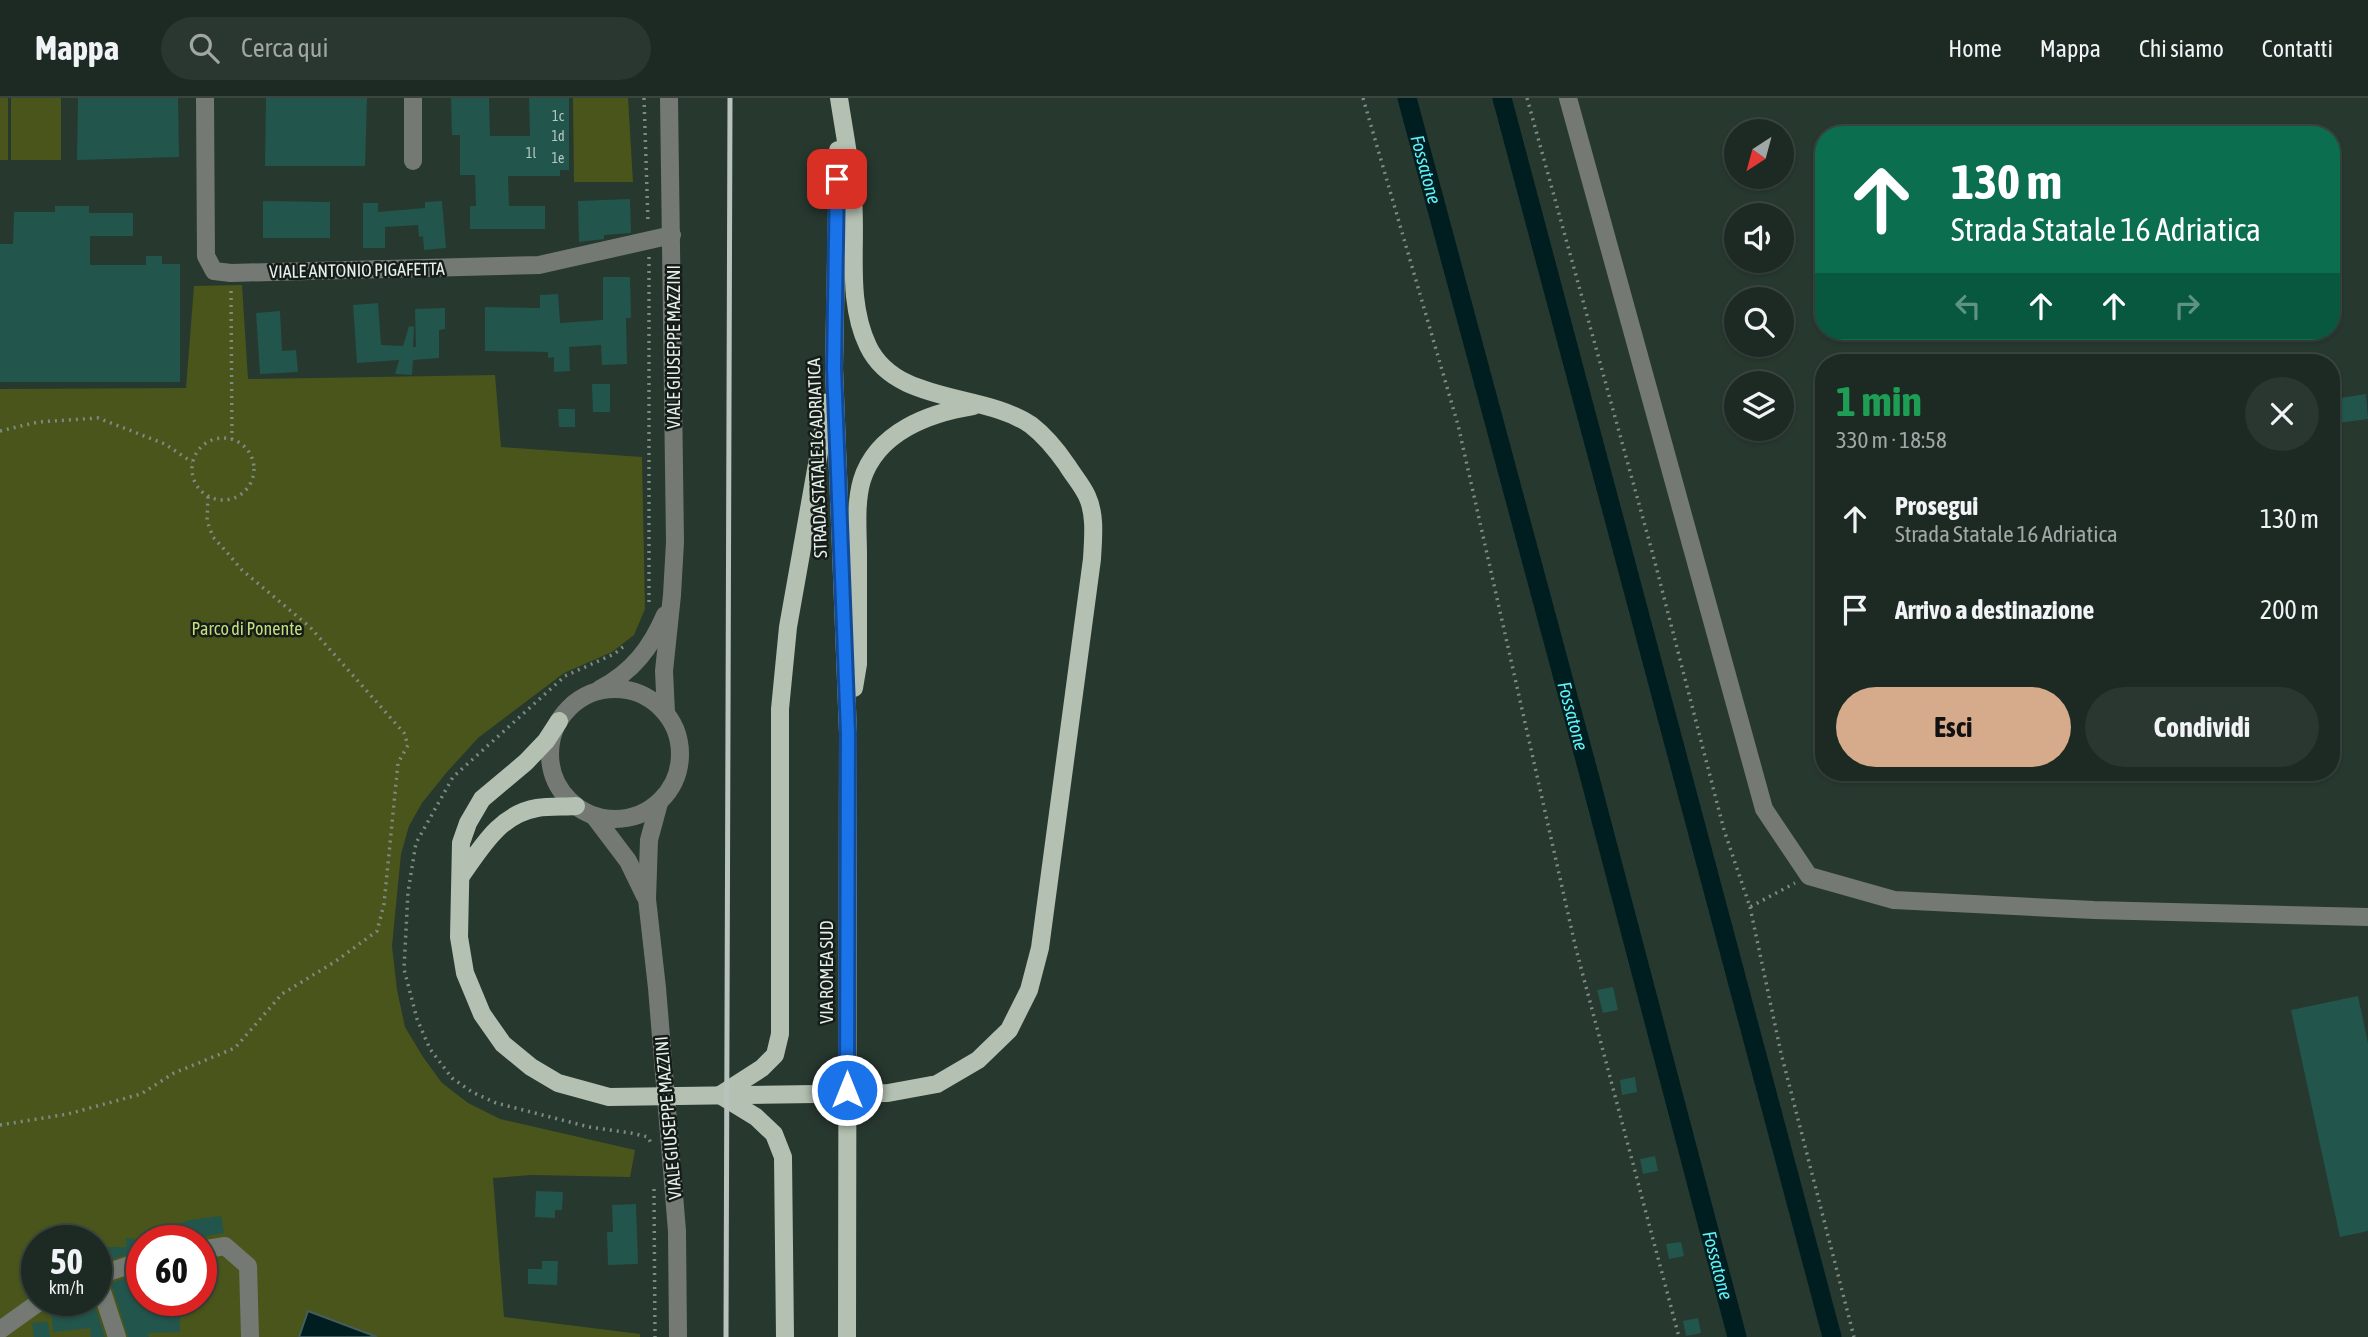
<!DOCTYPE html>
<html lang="it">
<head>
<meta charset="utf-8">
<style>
  body { margin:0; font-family:"Asap Condensed",sans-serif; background:#2a3630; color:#f1f3f6; height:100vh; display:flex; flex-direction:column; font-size:26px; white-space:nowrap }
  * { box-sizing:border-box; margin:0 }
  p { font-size:23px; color:#a0a7a6 }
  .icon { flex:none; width:38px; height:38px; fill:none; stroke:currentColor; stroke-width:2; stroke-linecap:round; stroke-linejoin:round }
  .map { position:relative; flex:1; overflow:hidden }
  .panel { position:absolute; left:1815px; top:256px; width:525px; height:427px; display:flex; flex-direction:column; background:#1d2a23; border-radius:28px; box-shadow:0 2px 5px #0004,0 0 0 2px #3b4641 }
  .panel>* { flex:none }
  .top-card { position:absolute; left:1815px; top:28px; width:525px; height:214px; border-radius:28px; box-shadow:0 2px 5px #0004,0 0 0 2px #3b4641; background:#0b6e4f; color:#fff; overflow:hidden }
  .needle { width:46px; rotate:216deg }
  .buttons { position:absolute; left:1724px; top:21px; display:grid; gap:14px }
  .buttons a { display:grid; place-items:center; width:70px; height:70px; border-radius:50%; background:#1d2a23; box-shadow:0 2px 5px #0004,0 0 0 2px #3b4641; font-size:35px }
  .speed { position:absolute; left:21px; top:1127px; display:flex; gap:14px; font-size:35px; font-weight:700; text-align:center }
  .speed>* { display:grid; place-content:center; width:91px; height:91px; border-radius:50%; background:#1d2a23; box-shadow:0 2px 5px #0004,0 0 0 2px #3b4641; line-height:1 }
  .speed small { font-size:18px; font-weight:400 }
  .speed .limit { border:10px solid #d22; background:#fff; color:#111 }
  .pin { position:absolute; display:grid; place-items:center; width:60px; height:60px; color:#fff; margin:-30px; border-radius:14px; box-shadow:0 4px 10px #0006 }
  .me { position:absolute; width:77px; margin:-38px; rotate:0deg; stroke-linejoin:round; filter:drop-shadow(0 0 5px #0008) }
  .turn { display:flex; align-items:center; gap:24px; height:147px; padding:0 21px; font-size:32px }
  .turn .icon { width:91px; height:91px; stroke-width:2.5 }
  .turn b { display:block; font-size:49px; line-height:60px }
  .lanes { display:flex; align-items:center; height:66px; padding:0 21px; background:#0003; justify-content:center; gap:35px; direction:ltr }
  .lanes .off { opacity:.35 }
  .round { display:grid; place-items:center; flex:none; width:74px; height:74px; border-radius:37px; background:#2a3630 }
  .overview { display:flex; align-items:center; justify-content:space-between; height:119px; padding:0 21px }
  h1 { font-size:42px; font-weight:700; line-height:52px; color:#1e9e55 }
  .primary-button { display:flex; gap:14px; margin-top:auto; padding:14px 21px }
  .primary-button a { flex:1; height:80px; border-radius:42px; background:#d6ab8b; color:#111; font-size:28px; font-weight:700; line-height:80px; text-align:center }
  .primary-button a+a { background:#2a3630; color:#f1f3f6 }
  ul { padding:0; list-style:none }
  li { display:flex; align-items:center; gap:21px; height:91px; padding:0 21px }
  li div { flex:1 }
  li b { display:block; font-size:26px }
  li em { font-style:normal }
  header { display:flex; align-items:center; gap:42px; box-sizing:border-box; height:98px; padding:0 35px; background:#1d2a23; border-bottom:2px solid #3b4641 }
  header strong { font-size:33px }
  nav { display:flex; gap:38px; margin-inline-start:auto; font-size:24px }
  .search { width:490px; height:63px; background:#2a3630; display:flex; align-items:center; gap:18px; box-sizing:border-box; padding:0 24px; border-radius:38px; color:#a0a7a6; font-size:26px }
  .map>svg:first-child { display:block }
</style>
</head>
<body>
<header>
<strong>Mappa</strong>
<div class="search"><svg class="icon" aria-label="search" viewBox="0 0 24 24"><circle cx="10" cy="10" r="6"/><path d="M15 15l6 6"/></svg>Cerca qui</div>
<nav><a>Home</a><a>Mappa</a><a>Chi siamo</a><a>Contatti</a></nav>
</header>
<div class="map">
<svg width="2368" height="1239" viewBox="0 0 2368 1239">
  <rect width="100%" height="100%" fill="#27382f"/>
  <g fill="#49551b" fill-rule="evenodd">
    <rect x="0" y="0" width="8" height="62"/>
    <rect x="11" y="0" width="50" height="62"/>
    <polygon points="573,0 628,0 633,84 574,84"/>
    <path d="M242,187L248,281L495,277L501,349L642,359L645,511L634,537L612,554L564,575L478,640L447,674L422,705L409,728L401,756L392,848L397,892L405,929L423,959L442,985L468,1005L500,1021L635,1052L630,1079L532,1077L493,1080L504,1219L640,1236V1239H0V291L186,290L194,188ZM37,1143H96V1202H37ZM142,1143H201V1202H142Z"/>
  </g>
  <polygon fill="#001e20" stroke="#455d5d" stroke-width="2" points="308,1213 377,1239 299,1239"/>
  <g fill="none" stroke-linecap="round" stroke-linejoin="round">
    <g stroke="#001e20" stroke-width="19">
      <path id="s1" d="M1407,0L1591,684L1737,1239"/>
      <polyline points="1502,0 1832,1239"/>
    </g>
  </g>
  <g fill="#22554c">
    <polygon points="78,0 178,0 179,59 77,62"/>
    <polygon points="266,0 367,0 365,68 265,68"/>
    <polygon points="451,0 489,0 490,38 530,38 529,0 569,0 569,72 560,72 560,78 508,78 509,108 545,108 545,131 470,131 470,108 476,108 475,77 460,77 460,37 452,37"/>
    <polygon points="630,101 631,135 604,137 604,141 579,144 578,103"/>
    <polygon points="263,103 330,104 330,140 263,140"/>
    <polygon points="442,103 446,150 424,152 423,138 419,139 418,127 385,129 385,150 363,150 363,105 378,105 378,114 425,110 425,104"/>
    <polygon points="55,108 89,108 89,115 133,115 133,138 90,138 90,167 146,167 146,158 162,158 162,166 180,166 180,284 0,284 0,146 13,146 14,114 55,114"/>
    <polygon points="603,179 630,179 631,220 626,220 627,266 602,267 601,247 569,249 570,273 554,274 554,259 548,260 548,254 485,253 485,209 540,210 540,197 558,196 560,225 603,222"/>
    <polygon points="378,205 381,247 403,248 409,228 414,229 413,249 416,249 415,211 445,210 445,231 439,232 439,260 413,262 412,277 395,276 399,262 357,265 353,207"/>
    <polygon points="280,213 282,253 296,252 298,274 260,276 256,215"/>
    <polygon points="592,286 610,286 610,314 593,314"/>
    <polygon points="2366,296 2368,321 2338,325 2334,301"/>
    <polygon points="558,311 575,311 575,329 559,329"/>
    <polygon points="1613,889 1618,912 1603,915 1597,892"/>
    <polygon points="2358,898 2368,945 2368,1133 2340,1139 2291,912"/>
    <polygon points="1635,979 1637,994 1622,997 1620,982"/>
    <polygon points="1655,1058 1658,1073 1643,1076 1640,1061"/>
    <polygon points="536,1093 563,1094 562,1112 555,1112 555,1120 535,1119"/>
    <polygon points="636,1106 638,1166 608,1167 607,1134 613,1134 612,1107"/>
    <polygon points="221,1118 224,1135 177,1143 142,1143 142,1152 103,1164 96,1164 96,1149 126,1149 126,1140 135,1141 190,1122"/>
    <polygon points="1681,1144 1684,1158 1669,1161 1666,1146"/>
    <polygon points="542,1163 558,1163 557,1187 528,1186 528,1171 542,1171"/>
    <polygon points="132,1178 137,1204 174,1202 177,1218 180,1218 180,1234 148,1235 149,1239 128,1239 111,1185"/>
    <polygon points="73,1202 93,1202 105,1239 91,1239 90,1230 53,1234 51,1211 73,1209"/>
    <polygon points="1698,1220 1701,1235 1686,1238 1683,1223"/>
    <polygon points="48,1224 50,1239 34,1239 32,1225"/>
  </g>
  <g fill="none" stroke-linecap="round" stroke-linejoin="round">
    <g stroke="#7d8b83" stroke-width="3.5" stroke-dasharray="2 5" stroke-linecap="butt">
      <polyline points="644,0 648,124"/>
      <polyline points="1363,0 1458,327 1576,851 1679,1239"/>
      <polyline points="1527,0 1652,453 1724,732 1750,809 1795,785"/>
      <polyline points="649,159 649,509"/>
      <polyline points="231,193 232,341"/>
      <polyline points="0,333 38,324 98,320 165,346 192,364"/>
      <circle cx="223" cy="371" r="31"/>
      <polyline points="623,549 614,556 565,578 453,679 416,745 408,794 404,871 417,921 430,951 452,980 472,994 496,1005 589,1029 631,1035 648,1039 651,1045"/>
      <polyline points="1750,809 1781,955 1854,1239"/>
      <polyline points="0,1027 68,1016 141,996 174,975 235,950 282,896 336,863 377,833 384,806 398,665 408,647 404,635 310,529 242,472 224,451 213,439 207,423 208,398"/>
      <polyline points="654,1091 655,1239"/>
    </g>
    <g stroke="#747a73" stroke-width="18">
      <polyline points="205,0 206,158 214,173 231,175 539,167 672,137"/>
      <polyline points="1568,0 1764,711 1809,778 1894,802 2094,812 2368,819"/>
      <polyline points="413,63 413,0"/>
      <circle cx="615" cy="656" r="65"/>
      <path d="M600,591C632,574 651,550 665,517"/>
      <polyline points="666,615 664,573 672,497 675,444 669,0"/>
      <polyline points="659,705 649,742 647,801 657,890 677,1133 678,1239"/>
      <polyline points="594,718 628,763 645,798"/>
      <polyline points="201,1152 225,1148 248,1168 250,1239"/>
      <polyline points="96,1178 142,1163"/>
      <polyline points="97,1178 117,1239"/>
      <polyline points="0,1232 42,1202"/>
    </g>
    <g stroke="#b4c0b2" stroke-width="18">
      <polyline points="838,52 834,270 848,635 847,1239"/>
      <path d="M854,590L858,566C858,529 858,493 858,457C858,433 855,405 862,382C877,334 929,315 973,308"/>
      <path d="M559,623L546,643L526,664L482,701L468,725L461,745L459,839L465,875L482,916L503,946L531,969L558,985L609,999L888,995L937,986L978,962L1009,932L1029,892L1040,850L1092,461C1093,441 1096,417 1087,398C1082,387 1073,377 1067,367C1058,354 1044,337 1031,327C983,294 896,307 868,248C846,202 857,149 853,100C851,67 844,33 839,0"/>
      <path d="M461,778C481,750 500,716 537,710C550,708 564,709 576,708"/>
      <polyline points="720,997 762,970 775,957 780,936 780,611 788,529 828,304"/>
      <polyline points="720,997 756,1019 774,1036 783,1059 785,1239"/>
    </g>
    <polyline stroke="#b8c3bd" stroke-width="5" points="726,1239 730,0"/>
  </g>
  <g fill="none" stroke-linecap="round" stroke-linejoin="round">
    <g stroke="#114b97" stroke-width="18">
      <polyline id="route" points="837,81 834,270 848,635 847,992"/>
    </g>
    <use href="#route" stroke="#1a73e8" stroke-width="12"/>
  </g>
  <g text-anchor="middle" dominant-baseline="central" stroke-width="5" stroke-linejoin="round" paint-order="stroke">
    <g font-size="14" fill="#b5c9c2">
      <text x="558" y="18">1c</text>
      <text x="558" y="38">1d</text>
      <text x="531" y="55">1l</text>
      <text x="558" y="60">1e</text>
    </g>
    <g font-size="18" fill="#e6f0ea" stroke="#161d19">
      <text transform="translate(357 172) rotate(-1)">VIALE ANTONIO PIGAFETTA</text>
      <text transform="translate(673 249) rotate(-90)">VIALE GIUSEPPE MAZZINI</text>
      <text transform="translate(817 360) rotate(-92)">STRADA STATALE 16 ADRIATICA</text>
      <text transform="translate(826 874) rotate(-90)">VIA ROMEA SUD</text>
      <text transform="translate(668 1020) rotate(-95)">VIALE GIUSEPPE MAZZINI</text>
    </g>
    <g font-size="18" fill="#c6dd7c" stroke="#161d19">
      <text x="247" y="530">Parco di Ponente</text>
    </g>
    <g font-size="19" font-style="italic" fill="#5ef2fa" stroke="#161d19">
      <text stroke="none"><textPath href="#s1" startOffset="74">Fossatone</textPath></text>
      <text stroke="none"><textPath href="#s1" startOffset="640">Fossatone</textPath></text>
      <text stroke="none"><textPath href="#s1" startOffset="1208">Fossatone</textPath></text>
    </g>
  </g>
</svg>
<div class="buttons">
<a><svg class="needle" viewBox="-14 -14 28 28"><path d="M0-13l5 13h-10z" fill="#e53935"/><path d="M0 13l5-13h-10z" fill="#a0a7a6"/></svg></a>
<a><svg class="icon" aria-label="sound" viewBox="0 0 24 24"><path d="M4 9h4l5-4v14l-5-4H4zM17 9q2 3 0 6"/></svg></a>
<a><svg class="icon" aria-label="search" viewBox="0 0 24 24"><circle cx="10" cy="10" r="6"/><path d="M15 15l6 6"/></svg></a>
<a><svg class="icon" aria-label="layers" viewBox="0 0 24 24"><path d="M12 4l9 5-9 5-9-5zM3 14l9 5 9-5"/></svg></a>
</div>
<div class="speed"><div>50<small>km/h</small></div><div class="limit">60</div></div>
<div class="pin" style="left:837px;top:81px;background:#d93025"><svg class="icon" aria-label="arrive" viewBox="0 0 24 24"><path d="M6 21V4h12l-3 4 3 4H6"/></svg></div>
<svg class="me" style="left:847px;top:992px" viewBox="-20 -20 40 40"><circle r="17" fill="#1a73e8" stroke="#fff" stroke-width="3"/><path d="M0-11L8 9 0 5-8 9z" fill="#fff"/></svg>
<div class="top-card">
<div class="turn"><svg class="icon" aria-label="ahead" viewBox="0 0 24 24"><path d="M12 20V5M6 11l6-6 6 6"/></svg><div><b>130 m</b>Strada Statale 16 Adriatica</div></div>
<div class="lanes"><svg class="icon off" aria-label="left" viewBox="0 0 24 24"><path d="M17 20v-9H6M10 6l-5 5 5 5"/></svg><svg class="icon" aria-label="ahead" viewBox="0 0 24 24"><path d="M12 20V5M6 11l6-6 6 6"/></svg><svg class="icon" aria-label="ahead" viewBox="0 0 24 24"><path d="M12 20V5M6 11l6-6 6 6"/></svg><svg class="icon off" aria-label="right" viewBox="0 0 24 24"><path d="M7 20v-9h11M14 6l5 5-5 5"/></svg></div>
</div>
<section class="panel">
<div class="overview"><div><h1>1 min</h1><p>330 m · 18:58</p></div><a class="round"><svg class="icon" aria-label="close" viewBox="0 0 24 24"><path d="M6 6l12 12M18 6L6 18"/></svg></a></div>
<ul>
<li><svg class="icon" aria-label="ahead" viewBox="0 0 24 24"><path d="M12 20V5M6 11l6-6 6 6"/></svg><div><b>Prosegui</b><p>Strada Statale 16 Adriatica</p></div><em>130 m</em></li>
<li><svg class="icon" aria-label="arrive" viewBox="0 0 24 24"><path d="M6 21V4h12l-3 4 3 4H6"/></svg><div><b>Arrivo a destinazione</b></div><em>200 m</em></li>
</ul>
<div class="primary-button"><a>Esci</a><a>Condividi</a></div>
</section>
</div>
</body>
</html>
